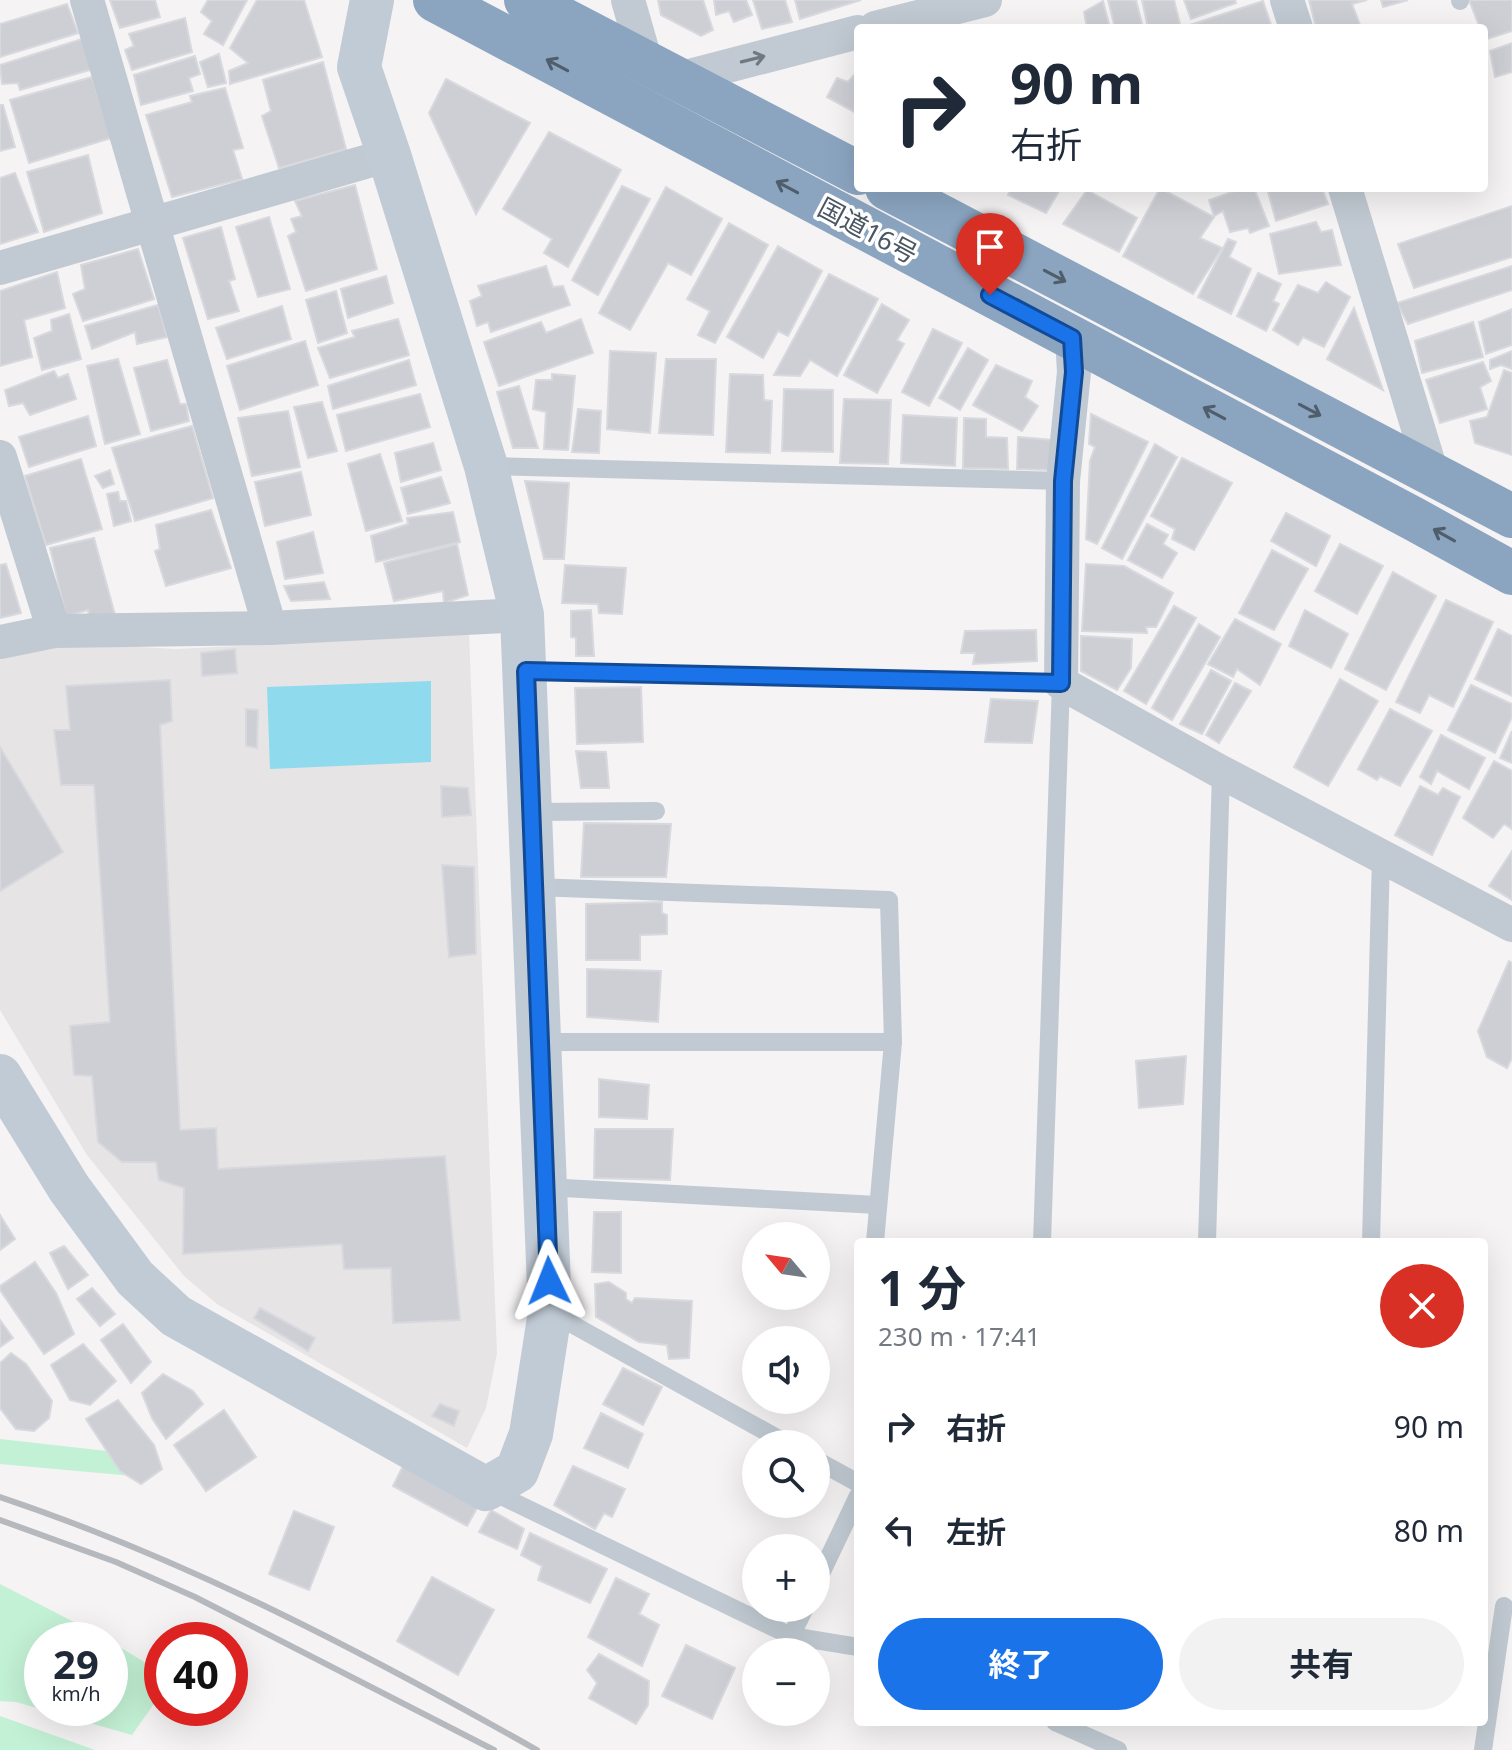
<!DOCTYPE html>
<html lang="ja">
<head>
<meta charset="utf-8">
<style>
  body { margin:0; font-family:"Noto Sans","Noto Sans JP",sans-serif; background:#f2f2f3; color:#1f2937; height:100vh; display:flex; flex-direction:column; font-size:30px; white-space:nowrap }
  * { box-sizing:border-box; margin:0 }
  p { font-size:26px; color:#747a83 }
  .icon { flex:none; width:44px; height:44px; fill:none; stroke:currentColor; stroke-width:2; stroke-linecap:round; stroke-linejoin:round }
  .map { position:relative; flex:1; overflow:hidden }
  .sheet { position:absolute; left:854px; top:1238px; width:634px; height:488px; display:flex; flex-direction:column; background:#fff; border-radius:8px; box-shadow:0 8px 32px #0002 }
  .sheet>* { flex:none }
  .banner { position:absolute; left:854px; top:24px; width:634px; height:168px; border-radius:8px; box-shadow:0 8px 32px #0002; background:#fff; color:#1f2937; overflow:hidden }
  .needle { width:52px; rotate:299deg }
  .fabs { position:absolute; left:742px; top:1222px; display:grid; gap:16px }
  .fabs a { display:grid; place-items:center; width:88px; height:88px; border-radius:50%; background:#fff; box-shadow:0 8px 32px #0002; font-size:40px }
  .speed { position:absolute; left:24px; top:1622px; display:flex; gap:16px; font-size:40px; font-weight:700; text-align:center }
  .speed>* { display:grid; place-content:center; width:104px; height:104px; border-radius:50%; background:#fff; box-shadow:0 8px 32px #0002; line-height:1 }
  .speed small { font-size:20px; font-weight:400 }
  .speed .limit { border:12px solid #d22; background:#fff; color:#111 }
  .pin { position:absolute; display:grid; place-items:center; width:68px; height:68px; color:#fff; margin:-82px -34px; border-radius:50% 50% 50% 0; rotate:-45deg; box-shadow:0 0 8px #0007 }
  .pin .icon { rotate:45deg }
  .me { position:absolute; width:88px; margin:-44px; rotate:358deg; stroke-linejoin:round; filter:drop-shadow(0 0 6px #0008) }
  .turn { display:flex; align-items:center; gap:28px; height:168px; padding:0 24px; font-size:36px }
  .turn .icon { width:104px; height:104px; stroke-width:2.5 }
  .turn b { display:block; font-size:56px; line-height:68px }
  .round { display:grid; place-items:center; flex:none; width:84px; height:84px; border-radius:42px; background:#f2f2f3 }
  .summary { display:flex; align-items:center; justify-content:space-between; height:136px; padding:0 24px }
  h1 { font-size:48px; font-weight:700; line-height:60px }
  .primary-button { display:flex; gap:16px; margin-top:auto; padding:16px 24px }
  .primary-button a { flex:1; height:92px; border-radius:48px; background:#1a73e8; color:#fff; font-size:32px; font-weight:700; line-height:92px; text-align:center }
  .primary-button a+a { background:#f2f2f3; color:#1f2937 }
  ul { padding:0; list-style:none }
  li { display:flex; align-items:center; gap:24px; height:104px; padding:0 24px }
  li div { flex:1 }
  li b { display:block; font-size:30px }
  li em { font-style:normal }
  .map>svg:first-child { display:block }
</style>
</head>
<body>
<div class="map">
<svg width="1512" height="1750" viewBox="0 0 1512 1750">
  <rect width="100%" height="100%" fill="#f5f3f3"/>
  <polygon fill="#e6e4e5" points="469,634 497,1353 486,1408 467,1448 217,1304 184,1276 87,1155 0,1010 0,654 68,643 176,649"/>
  <g fill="#c3f1d5">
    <polygon points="0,1439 107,1451 133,1476 0,1464"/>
    <polygon points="0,1584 109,1640 42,1640 42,1708 110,1708 110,1641 162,1673 162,1692 132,1735 16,1702 0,1701"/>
    <polygon points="0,1716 95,1750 0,1750"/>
  </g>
  <polygon fill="#90daee" points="431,681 431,762 270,769 267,687"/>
  <g fill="#cdcfd5" stroke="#d7d9de" stroke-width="2">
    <polygon points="110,0 155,0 160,17 120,28"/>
    <polygon points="208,0 247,0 223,45 204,34 212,21 201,12"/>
    <polygon points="257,0 304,0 322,57 230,84 229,71 248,63 230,48"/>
    <polygon points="658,0 703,0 713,30 701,36 661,15"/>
    <polygon points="714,0 746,0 752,15 734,22 729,11 716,15"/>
    <polygon points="753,0 785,0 792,22 762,29"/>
    <polygon points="795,0 861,0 800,19"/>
    <polygon points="1108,0 1136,0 1143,28 1115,28"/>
    <polygon points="1142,0 1174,0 1181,28 1148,28"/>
    <polygon points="1184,0 1235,0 1236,3 1191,19"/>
    <polygon points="1309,0 1367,0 1352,4 1360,25 1351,28 1316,28"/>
    <polygon points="1381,0 1408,0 1383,7"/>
    <polygon points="1469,0 1512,0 1512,31 1484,40 1484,28 1480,28"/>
    <polygon points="1103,1 1110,28 1087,28 1084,12"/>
    <polygon points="1263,1 1272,28 1191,28 1190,25"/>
    <polygon points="67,4 78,33 0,57 0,24"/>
    <polygon points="185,18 192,52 132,70 125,50 134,46 129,34"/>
    <polygon points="82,39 93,69 20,90 18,83 2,84 0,65"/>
    <polygon points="1512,43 1512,72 1495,77 1490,51"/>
    <polygon points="219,54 226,83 208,87 200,62"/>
    <polygon points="195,56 200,74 189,78 193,91 141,105 134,75"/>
    <polygon points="323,62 346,149 279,168 262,116 271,111 263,80"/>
    <polygon points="854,75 858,77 858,114 827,97 837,78 848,82"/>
    <polygon points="92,77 111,138 29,163 10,100"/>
    <polygon points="446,79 530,123 476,214 429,113"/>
    <polygon points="225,88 243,148 233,150 242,179 172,197 146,115 192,102 190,96"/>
    <polygon points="0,105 3,105 15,147 0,151"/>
    <polygon points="549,132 621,170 568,267 544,253 552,239 503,209"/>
    <polygon points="88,155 102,213 44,232 27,172"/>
    <polygon points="15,173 38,232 0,244 0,178"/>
    <polygon points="355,185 377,269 306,291 288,236 296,232 291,219 302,216 295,201"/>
    <polygon points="622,186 650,199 598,295 572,280"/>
    <polygon points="666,187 722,219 691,275 668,263 630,330 599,313"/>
    <polygon points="1011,188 1061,188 1046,213 1008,195"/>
    <polygon points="1160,188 1214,217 1200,238 1222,248 1193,294 1123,256"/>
    <polygon points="1243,188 1254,188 1269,226 1250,233 1248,228 1230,232 1223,211 1214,216 1209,200"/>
    <polygon points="1267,188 1322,188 1328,204 1276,221"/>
    <polygon points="1087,190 1137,218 1119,252 1063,224"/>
    <polygon points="1512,206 1512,257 1414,288 1398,244"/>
    <polygon points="269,217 290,289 258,297 236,227"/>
    <polygon points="1316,222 1321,232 1332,230 1341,265 1279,274 1270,234"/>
    <polygon points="729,223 768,245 715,343 698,335 710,311 687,299"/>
    <polygon points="221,227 235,279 229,281 239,311 208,319 183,238"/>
    <polygon points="1228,239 1236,242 1229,257 1251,269 1231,314 1198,297"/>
    <polygon points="778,246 822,271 788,336 778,331 763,358 727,337"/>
    <polygon points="138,249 154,299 83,321 73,294 85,289 81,265"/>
    <polygon points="546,266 553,287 563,286 570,305 491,332 488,322 477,326 470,301 482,296 478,286"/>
    <polygon points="1512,266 1512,290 1408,324 1397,303"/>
    <polygon points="57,272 65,308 24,320 32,357 0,366 0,291"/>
    <polygon points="1258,273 1281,284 1273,301 1279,304 1266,331 1237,316"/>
    <polygon points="829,274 878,299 837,376 810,360 800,376 774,375"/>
    <polygon points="386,276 393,303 348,318 341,289"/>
    <polygon points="1326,282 1350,297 1324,347 1303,337 1298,345 1273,330 1298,285 1318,293"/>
    <polygon points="336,291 347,333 318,343 306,300"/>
    <polygon points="882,304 909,320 897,340 904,344 877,393 844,375"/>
    <polygon points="158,305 167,337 137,344 135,332 92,349 85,326"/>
    <polygon points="282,306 291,339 227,359 216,328"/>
    <polygon points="1354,308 1383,390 1327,359"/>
    <polygon points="1512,309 1512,345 1486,354 1479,322"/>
    <polygon points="69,314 81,359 42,370 34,338 52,331 51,320"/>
    <polygon points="398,319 409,355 330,378 318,348 355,337 352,331"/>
    <polygon points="581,319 593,353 499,386 484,342 541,322 546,333"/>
    <polygon points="1473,322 1483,357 1422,373 1415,341"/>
    <polygon points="933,329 962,343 929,406 902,392"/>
    <polygon points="305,341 318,385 240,410 227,366"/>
    <polygon points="968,348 988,360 960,410 939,398"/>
    <polygon points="610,351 656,353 650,433 607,429"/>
    <polygon points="1512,351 1512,369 1501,365 1490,369 1490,360"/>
    <polygon points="118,359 140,434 105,444 87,366"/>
    <polygon points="666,359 716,359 713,435 659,433"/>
    <polygon points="167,360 180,404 186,404 189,421 151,431 134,368"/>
    <polygon points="409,360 416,385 333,409 328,386"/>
    <polygon points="1483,362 1491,381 1480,387 1487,409 1440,423 1426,380"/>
    <polygon points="996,365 1032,381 1025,397 1038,406 1022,431 973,405"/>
    <polygon points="1504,370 1512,373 1512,455 1475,443 1470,421 1487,417"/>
    <polygon points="54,371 58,378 68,374 76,399 30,415 23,403 9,406 5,390"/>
    <polygon points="552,374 575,376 568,450 544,449 546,412 533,409 536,380 552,380"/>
    <polygon points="730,374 763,375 764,400 772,401 770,453 726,452"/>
    <polygon points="519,386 538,448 513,448 497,392"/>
    <polygon points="784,389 833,390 833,452 782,451"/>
    <polygon points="420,394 430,427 346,451 337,415"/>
    <polygon points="844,399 891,400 888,464 840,463"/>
    <polygon points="322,402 337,451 308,458 294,407"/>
    <polygon points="578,409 601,411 599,453 572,452"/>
    <polygon points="288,411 300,467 252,476 238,418"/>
    <polygon points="1091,414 1148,442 1097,544 1086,539 1090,461 1095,447 1089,444"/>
    <polygon points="903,415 957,418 955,466 901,463"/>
    <polygon points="88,416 96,446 29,467 19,437"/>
    <polygon points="964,418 986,419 986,437 1007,438 1008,469 963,468"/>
    <polygon points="192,426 213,498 135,521 112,448"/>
    <polygon points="1018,437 1053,440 1051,470 1017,469"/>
    <polygon points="433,443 441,470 401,482 395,453"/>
    <polygon points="1155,444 1177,457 1122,559 1102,548"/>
    <polygon points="380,454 402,521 366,531 348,464"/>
    <polygon points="1182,458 1232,483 1194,550 1172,539 1175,529 1151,516"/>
    <polygon points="81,459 102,529 46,545 25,476"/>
    <polygon points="110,470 114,484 103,488 95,476"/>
    <polygon points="301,472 311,515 265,526 255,482"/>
    <polygon points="441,477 450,503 408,514 401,488"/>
    <polygon points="525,481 569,483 564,559 544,559"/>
    <polygon points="118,492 120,501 126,501 131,521 114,526 107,494"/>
    <polygon points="211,510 231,568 166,586 155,551 160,549 156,525"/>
    <polygon points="453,512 460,542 376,562 371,536 408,524 407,518"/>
    <polygon points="1286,513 1330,536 1316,566 1271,541"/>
    <polygon points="1147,524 1168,535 1163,544 1177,553 1162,578 1128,560"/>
    <polygon points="313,532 323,573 285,579 277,542"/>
    <polygon points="94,538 115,615 90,620 88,610 66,616 50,548"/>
    <polygon points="457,544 468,595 444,603 443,591 394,601 384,563"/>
    <polygon points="1340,544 1383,566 1357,614 1315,591"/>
    <polygon points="1272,550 1308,569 1274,630 1239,613"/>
    <polygon points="6,564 21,613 0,618 0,565"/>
    <polygon points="1086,564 1124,566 1173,593 1156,627 1146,627 1147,633 1082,631"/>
    <polygon points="565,565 626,568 622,614 599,613 598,604 562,603"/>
    <polygon points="1393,572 1436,596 1386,690 1345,669"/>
    <polygon points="324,582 330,599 291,601 284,586"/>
    <polygon points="1446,600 1493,622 1453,707 1429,695 1420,713 1396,702"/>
    <polygon points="1174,606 1196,618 1146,704 1124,691"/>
    <polygon points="591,610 594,656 576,656 576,638 571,637 571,611"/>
    <polygon points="1305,610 1348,634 1331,668 1289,646"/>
    <polygon points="1235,619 1281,644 1260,685 1237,669 1233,677 1208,664"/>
    <polygon points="1199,624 1220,637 1172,720 1152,708"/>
    <polygon points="1498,629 1512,636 1512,696 1475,679"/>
    <polygon points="1036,630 1037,661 973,664 975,653 961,653 965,631"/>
    <polygon points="1081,636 1132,639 1131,668 1117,690 1081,671"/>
    <polygon points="235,649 237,673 202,676 201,653"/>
    <polygon points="1211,670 1231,681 1202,734 1180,724"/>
    <polygon points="1340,679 1378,701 1328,786 1294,767"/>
    <polygon points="170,680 172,721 160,725 180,1130 216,1128 218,1169 445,1156 460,1320 393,1323 391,1268 344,1269 342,1244 183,1254 184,1188 159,1180 156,1162 122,1162 98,1142 92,1076 74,1075 70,1026 110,1022 94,785 61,785 54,730 70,730 66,686"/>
    <polygon points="1235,683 1251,691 1219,743 1206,735"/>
    <polygon points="1471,685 1512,704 1512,717 1495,753 1448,730"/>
    <polygon points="641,687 643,742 577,744 575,688"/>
    <polygon points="991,699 1038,701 1032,743 985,742"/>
    <polygon points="246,709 258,710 257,748 246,746"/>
    <polygon points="1390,709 1432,731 1400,786 1380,776 1377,780 1358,769"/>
    <polygon points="1512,731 1512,763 1500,758"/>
    <polygon points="1441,735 1485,758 1469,789 1437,771 1431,784 1420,777"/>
    <polygon points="0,747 63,852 0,891"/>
    <polygon points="576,751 606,752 609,788 581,788"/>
    <polygon points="1494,761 1512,771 1512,829 1504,824 1493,838 1463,818"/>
    <polygon points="441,786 468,788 471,815 442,817"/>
    <polygon points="1420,786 1438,795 1443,788 1460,797 1432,855 1395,835"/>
    <polygon points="584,823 671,824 666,877 581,877"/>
    <polygon points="1512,851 1512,900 1489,886"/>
    <polygon points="442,865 474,867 476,954 449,957"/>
    <polygon points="662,902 662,913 667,915 667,934 640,935 640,960 586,960 586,904"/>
    <polygon points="1509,961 1512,963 1512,1058 1507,1068 1487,1057 1478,1031"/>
    <polygon points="587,969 661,971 658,1022 587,1017"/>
    <polygon points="1186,1056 1183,1104 1139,1108 1136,1061"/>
    <polygon points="599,1079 649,1085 647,1119 599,1117"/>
    <polygon points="595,1129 673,1129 670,1180 594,1178"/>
    <polygon points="594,1212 621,1212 621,1273 592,1272"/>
    <polygon points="0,1215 15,1239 0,1250"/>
    <polygon points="64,1246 88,1275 68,1289 50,1253"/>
    <polygon points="35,1262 56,1293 74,1334 44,1354 0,1290 0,1286"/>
    <polygon points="609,1282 626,1293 626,1299 632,1303 635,1298 692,1301 689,1358 669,1359 667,1345 639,1342 596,1317 595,1284"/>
    <polygon points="92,1288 115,1314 100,1326 77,1299"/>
    <polygon points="260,1308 315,1338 308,1351 254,1318"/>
    <polygon points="0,1320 13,1338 0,1347"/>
    <polygon points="123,1324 151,1362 131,1383 101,1340"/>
    <polygon points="83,1344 116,1381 90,1405 70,1400 51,1365"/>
    <polygon points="11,1353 26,1364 52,1401 49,1418 34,1431 16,1429 0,1408 0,1363"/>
    <polygon points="623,1368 662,1387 643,1425 603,1404"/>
    <polygon points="163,1374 193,1391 203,1404 166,1439 152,1418 142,1393"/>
    <polygon points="118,1400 154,1445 162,1469 141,1484 120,1471 86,1419"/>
    <polygon points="440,1404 459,1411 454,1426 432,1416"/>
    <polygon points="224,1410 256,1457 206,1491 174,1445"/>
    <polygon points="601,1413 643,1434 628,1468 584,1448"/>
    <polygon points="403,1466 480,1503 467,1526 393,1486"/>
    <polygon points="573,1466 625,1489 612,1517 604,1513 595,1529 554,1505"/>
    <polygon points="491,1510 524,1529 517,1549 479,1532"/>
    <polygon points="294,1511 334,1527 309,1590 269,1574"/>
    <polygon points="530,1533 607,1569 590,1603 538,1580 542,1566 521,1555"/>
    <polygon points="432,1577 494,1610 458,1675 397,1641"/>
    <polygon points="616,1578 649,1594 639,1614 659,1625 642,1666 588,1637"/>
    <polygon points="686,1645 735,1668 712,1719 662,1696"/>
    <polygon points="599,1654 649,1681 648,1705 636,1724 589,1698 597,1683 587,1670"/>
  </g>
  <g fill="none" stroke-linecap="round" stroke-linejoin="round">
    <g stroke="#c1cad2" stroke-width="18">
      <polyline points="1460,0 1460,1"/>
      <polyline points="486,466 1063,481"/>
      <polyline points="526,671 1061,683 1042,1242"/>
      <polyline points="532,812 656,811"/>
      <polyline points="535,887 889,900 893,1042 875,1242"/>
      <polyline points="540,1042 893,1042"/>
      <polyline points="545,1187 877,1205"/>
      <polyline points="1207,1242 1221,772"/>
      <polyline points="1371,1242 1381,856"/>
      <polyline points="550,1312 788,1444"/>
      <polyline points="816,1460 858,1483"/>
      <polyline points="491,1491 791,1636 858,1647"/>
      <polyline points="816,1584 858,1496"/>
      <polyline points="791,1636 805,1608"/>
      <polyline points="1055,1722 1118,1750"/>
      <polyline points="1483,1750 1504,1606"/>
    </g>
    <g stroke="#c1cad2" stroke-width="34">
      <polyline points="87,0 270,628"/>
      <polyline points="628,0 646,63"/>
      <polyline points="1287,0 1296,28"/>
      <polyline points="875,28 985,0"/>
      <polyline points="678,79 858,32"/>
      <polyline points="1345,188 1432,474"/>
      <polyline points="0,268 389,155"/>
      <polyline points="1072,338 1074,372 1063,481 1061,683 1221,772 1512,925"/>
      <polyline points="0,457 54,631"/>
      <polyline points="0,642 54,631 270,628 522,615"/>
    </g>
    <polyline stroke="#c1cbd6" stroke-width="44" points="0,1076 69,1188 135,1278 176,1316 486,1489 517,1471 531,1434 550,1312 522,615 486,466 389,155 359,67 372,0"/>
    <g stroke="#8ba5c1" stroke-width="44">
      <polyline points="435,0 1414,519 1512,573"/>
      <polyline points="526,0 858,173"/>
      <polyline points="887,188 1512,516"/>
    </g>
    <g stroke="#b5b8bd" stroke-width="6">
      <path d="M0,1497C188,1560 365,1653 537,1750"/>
      <polyline points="0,1520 116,1562 195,1597 494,1750"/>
    </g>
  </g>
  <defs><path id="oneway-shaft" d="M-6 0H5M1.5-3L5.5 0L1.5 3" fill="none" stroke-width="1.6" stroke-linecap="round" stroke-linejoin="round" transform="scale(2)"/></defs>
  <use stroke="#6e7983" href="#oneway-shaft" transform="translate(753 59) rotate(-14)"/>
  <g stroke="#505e6b">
    <use href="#oneway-shaft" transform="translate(557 65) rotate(-152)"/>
    <use href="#oneway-shaft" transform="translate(787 187) rotate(-152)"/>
    <use href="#oneway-shaft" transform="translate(1055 276) rotate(28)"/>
    <use href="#oneway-shaft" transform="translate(1310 410) rotate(28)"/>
    <use href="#oneway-shaft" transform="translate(1214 413) rotate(-152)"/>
    <use href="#oneway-shaft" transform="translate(1444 535) rotate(-151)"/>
  </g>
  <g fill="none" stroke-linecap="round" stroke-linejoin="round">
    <g stroke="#114b97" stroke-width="20">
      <polyline id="route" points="549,1281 526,671 1061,683 1063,481 1074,372 1072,338 990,295"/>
    </g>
    <use href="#route" stroke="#1a73e8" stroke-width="14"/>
  </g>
  <g text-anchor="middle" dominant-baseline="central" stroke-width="7" stroke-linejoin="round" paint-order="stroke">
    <g font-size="26" fill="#4a5661" stroke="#fff">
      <text transform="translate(868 230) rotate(28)">国道16号</text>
    </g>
  </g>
</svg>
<div class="fabs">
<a><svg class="needle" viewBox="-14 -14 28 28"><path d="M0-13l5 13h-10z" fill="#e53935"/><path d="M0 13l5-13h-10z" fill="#747a83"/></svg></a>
<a><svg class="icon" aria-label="sound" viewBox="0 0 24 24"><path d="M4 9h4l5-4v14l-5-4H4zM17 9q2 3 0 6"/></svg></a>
<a><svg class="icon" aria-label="search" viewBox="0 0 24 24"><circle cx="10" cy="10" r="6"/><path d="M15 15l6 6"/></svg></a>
<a>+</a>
<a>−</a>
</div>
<div class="speed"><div>29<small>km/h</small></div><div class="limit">40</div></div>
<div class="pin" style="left:990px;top:295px;background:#d93025"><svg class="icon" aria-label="arrive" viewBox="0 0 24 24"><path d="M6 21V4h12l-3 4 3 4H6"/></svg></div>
<svg class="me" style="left:549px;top:1281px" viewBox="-20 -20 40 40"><path d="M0-17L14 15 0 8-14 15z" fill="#1a73e8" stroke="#fff" stroke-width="4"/></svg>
<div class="banner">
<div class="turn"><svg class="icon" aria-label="right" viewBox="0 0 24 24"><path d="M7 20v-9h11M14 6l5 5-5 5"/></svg><div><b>90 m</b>右折</div></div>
</div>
<section class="sheet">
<div class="summary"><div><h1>1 分</h1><p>230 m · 17:41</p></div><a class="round" style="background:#d93025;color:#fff"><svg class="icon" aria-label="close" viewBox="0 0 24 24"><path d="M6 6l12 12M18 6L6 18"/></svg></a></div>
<ul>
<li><svg class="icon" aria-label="right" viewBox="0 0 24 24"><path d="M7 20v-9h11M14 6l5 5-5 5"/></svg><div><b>右折</b></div><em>90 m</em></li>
<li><svg class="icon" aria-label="left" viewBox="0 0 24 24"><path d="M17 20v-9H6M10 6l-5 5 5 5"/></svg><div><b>左折</b></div><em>80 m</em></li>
</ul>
<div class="primary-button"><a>終了</a><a>共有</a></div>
</section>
</div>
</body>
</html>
